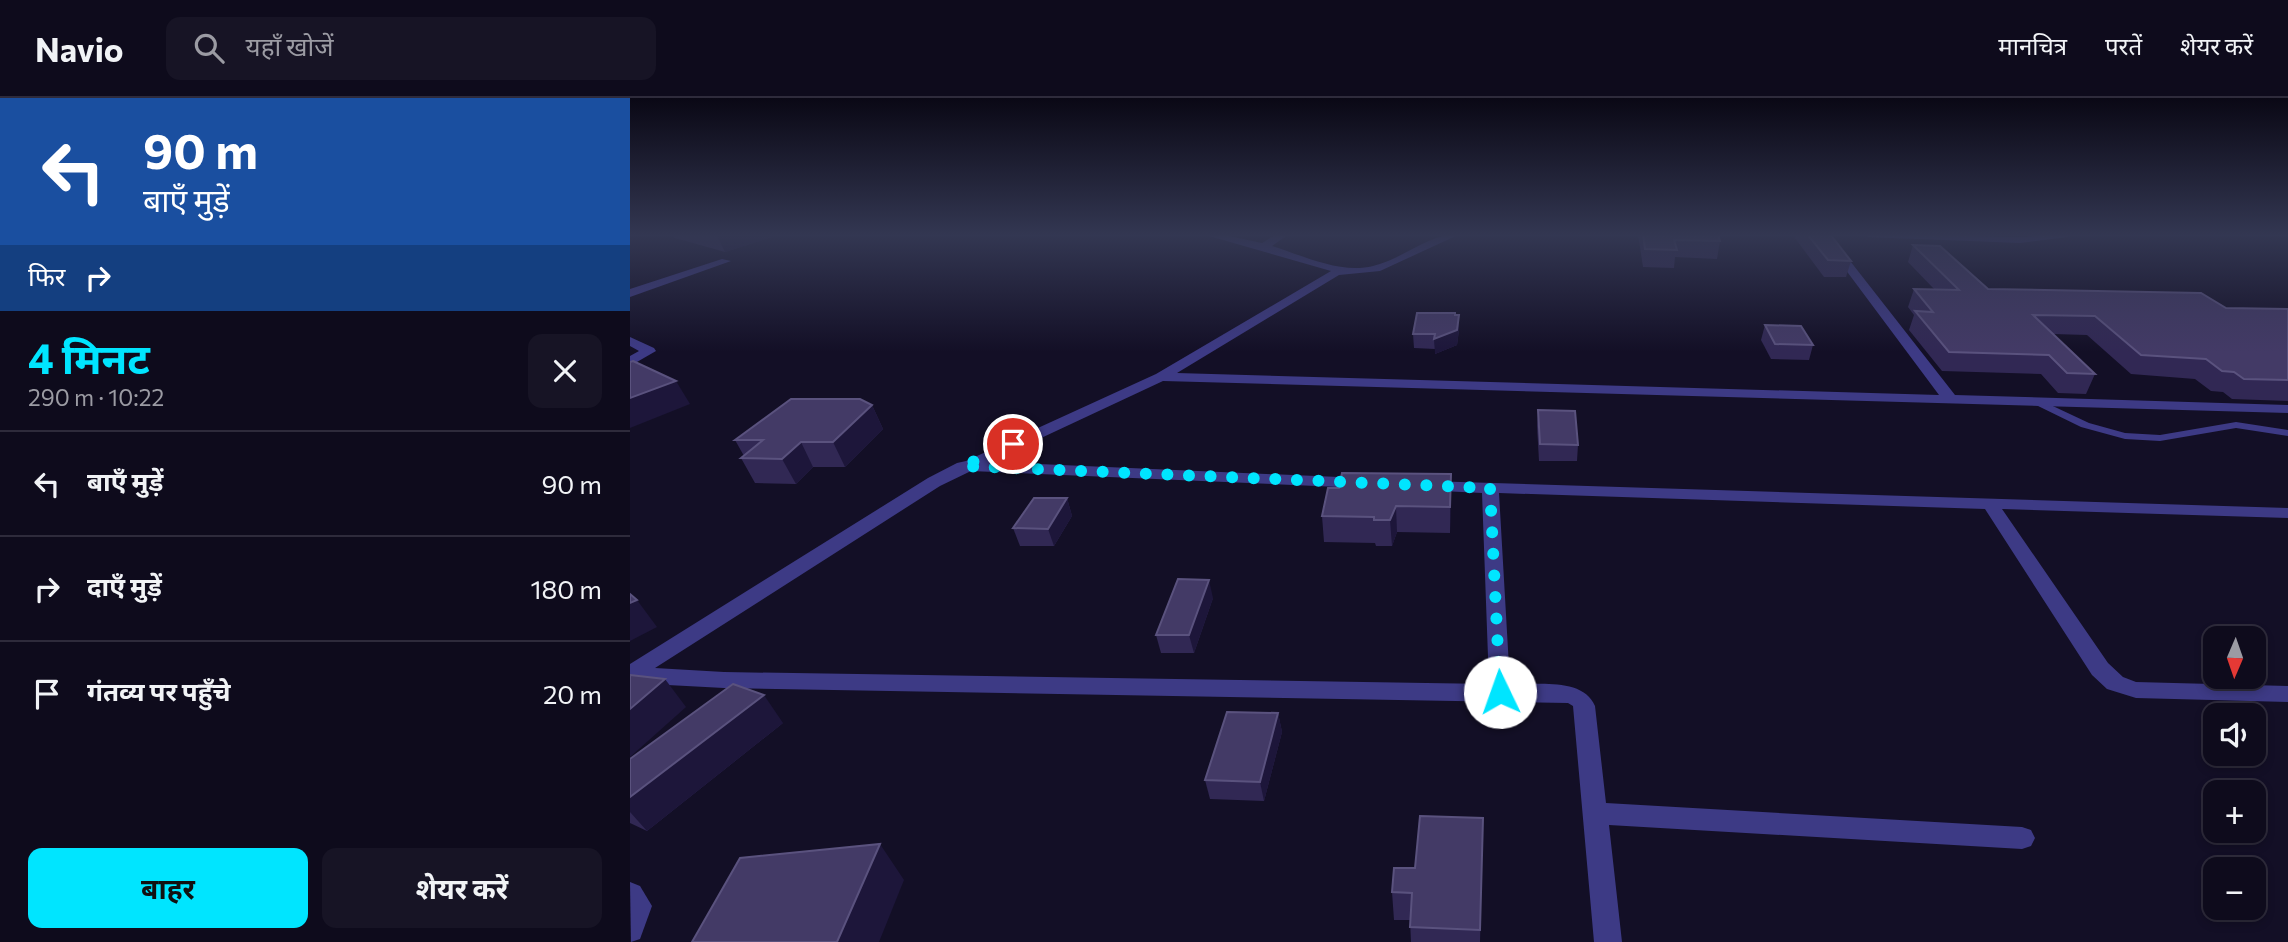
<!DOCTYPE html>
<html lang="hi">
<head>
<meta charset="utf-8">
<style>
  body { margin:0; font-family:Commissioner,"Noto Sans Devanagari",sans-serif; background:#171425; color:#f1f3f6; height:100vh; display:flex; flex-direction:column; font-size:26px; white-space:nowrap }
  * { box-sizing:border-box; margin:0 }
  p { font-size:23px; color:#9b9ba3 }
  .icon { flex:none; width:38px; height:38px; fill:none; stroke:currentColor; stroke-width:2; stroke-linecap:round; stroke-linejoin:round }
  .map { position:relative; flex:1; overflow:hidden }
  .panel { display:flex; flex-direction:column; background:#0e0b1c; width:630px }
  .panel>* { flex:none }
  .banner { background:#1a4fa0; color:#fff; overflow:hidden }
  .needle { width:46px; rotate:182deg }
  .buttons { position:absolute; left:1573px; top:528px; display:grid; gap:14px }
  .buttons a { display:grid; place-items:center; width:63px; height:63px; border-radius:14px; background:#0e0b1c; box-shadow:0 4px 10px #0003,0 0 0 2px #2e2b3b; font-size:35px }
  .pin { position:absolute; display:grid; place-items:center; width:60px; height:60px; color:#fff; margin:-30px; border:4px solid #fff; border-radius:50%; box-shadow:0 2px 7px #0007 }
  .me { position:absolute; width:77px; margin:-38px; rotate:357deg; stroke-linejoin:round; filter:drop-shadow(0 0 5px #0008) }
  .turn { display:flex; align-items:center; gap:24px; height:147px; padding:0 28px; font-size:32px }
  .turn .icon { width:91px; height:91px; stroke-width:2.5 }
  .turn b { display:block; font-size:49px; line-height:60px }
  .then { display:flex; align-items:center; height:66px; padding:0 28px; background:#0003; gap:14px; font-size:26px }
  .round { display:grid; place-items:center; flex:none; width:74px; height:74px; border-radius:14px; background:#171425 }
  .overview { display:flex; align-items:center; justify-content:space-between; height:119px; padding:0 28px }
  h1 { font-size:42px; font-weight:700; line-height:52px; color:#00e5ff }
  .cta { display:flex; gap:14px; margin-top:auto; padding:14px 28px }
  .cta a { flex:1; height:80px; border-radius:14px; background:#00e5ff; color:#111; font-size:28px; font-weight:700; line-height:80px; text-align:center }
  .cta a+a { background:#171425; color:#f1f3f6 }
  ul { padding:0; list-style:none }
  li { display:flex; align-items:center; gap:21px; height:105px; padding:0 28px; border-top:2px solid #2e2b3b }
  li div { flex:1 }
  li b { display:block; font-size:26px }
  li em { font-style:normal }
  header { display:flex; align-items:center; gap:42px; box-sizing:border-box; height:98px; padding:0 35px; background:#0e0b1c; border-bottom:2px solid #2e2b3b }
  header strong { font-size:33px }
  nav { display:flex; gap:38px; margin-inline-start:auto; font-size:24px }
  .search { width:490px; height:63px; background:#171425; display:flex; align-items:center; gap:18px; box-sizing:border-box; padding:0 24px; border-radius:14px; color:#9b9ba3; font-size:26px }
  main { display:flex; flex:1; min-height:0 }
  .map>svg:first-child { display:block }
</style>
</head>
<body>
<header>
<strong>Navio</strong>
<div class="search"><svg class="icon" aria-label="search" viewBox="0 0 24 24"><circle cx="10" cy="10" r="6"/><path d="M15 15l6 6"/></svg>यहाँ खोजें</div>
<nav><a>मानचित्र</a><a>परतें</a><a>शेयर करें</a></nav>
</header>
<main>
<section class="panel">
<div class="banner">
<div class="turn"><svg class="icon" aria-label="left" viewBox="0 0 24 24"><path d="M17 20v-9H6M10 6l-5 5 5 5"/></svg><div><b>90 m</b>बाएँ मुड़ें</div></div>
<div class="then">फिर<svg class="icon" aria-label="right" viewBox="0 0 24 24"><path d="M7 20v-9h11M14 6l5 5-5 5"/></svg></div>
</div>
<div class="overview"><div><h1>4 मिनट</h1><p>290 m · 10:22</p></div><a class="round"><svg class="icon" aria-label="close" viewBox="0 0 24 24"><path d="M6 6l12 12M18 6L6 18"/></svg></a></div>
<ul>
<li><svg class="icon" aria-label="left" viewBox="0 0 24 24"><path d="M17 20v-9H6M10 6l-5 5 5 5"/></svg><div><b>बाएँ मुड़ें</b></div><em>90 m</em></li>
<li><svg class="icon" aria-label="right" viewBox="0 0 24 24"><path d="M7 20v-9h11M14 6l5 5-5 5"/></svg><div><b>दाएँ मुड़ें</b></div><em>180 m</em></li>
<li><svg class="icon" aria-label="arrive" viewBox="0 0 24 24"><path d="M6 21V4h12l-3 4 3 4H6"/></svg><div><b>गंतव्य पर पहुँचे</b></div><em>20 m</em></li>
</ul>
<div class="cta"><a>बाहर</a><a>शेयर करें</a></div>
</section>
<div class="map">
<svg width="1658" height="844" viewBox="0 0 1658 844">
  <rect width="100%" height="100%" fill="#130f26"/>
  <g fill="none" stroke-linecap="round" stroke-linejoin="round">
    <polygon fill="#3d3a85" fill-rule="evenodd" points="1410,302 1459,325 1495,335 1530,337 1606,324 1658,332 1658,338 1606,330 1530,343 1495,341 1451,329 1406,307 1405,305"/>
    <g fill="#3d3a85" fill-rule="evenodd">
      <path d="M572,136H590L632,145L647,136H659L642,148C674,158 710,176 743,168C773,161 799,135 830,136L750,173L709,177L547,275L1309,297L1189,136H1199L1325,297L1658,307V315L533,283L360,364L732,380L740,385L732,390L341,373L310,388L25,570L94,574L859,586L852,395L792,392L790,388L798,383L1658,410V420L1372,411L1478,565L1493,579L1506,584L1658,588V604L1506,600L1477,591L1462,577L1355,411L869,395L880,586C907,587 953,579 965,608L976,705L1392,729L1401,732L1405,740L1401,748L1392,751L979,727L992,844H964L943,608L938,605L94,590L0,585V566L298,380L327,365L336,363L526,276L701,173Z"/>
      <polygon points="1233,136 1390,139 1442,136 1437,139 1390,145 1238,139"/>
      <polygon points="92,161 101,163 0,199 0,191"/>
      <polygon points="0,239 24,250 26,253 0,268 0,258 9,253 0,248"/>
      <polygon points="0,784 10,788 22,808 10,841 1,844"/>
    </g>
  </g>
  <g fill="#312854">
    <polygon points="43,136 144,136 145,138 95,154 45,140"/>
    <polygon points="1008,136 1088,136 1090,143 1087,161 1045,159 1044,170 1013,169"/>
    <polygon points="1162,136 1200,136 1221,163 1216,179 1194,179"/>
    <polygon points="1283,147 1358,191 1596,210 1658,211 1658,303 1602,301 1593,294 1581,293 1565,281 1501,276 1457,237 1423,236 1465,276 1456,296 1428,295 1411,276 1312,273 1279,232 1284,217 1278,209 1284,191 1305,192 1278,164"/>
    <polygon points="825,217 829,232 827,247 805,256 805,251 784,250 783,236"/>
    <polygon points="1135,227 1183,247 1179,262 1141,261 1131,242"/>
    <polygon points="242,307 253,331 215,369 183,369 166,386 125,385 111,360 114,358 105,342"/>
    <polygon points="908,312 948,347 947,363 909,363 907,328"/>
    <polygon points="821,376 820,435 767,434 762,448 746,448 745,445 694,444 692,418 709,390"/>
    <polygon points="437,400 442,418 424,448 390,448 383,430"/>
    <polygon points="583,500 564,555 531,555 526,537"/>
    <polygon points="648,615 652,634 634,703 580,701 575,682"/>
    <polygon points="153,625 17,733 0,725 0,661"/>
    <polygon points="853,720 850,844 781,844 780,822 764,822 762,794 785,770"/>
  </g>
  <g fill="#1d163a">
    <polygon points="86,136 144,136 145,138 95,154"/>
    <polygon points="829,217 829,232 827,247 805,256 804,241"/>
    <polygon points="46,283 60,306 0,330 0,300"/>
    <polygon points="242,307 253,331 215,369 203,344"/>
    <polygon points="171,344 183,369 166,386 152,361"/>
    <polygon points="821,376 821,402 820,435 820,409"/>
    <polygon points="437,400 442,418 424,448 418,431"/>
    <polygon points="766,408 767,434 762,448 760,422"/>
    <polygon points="579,482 583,500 564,555 559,537"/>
    <polygon points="7,502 27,529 0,543 0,505"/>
    <polygon points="35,581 56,609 0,659 0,611"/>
    <polygon points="134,597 153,625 17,733 0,714 0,699"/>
    <polygon points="648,615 652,634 634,703 630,684"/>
    <polygon points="250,746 274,782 249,844 207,844"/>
  </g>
  <g fill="#433a66" stroke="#5a527e" stroke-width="2">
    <polygon points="1013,136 1088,136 1090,143 1044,142 1047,152 1015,151"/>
    <polygon points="1177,136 1200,136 1221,163 1198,162"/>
    <polygon points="1283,147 1310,148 1358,191 1571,195 1596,210 1658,211 1658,282 1614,281 1604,274 1592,273 1576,261 1511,257 1465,218 1403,217 1465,276 1437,275 1419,257 1319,254 1285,213 1303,214 1284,191 1329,192"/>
    <polygon points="787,215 825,215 825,217 829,217 827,232 804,241 805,236 783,236"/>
    <polygon points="1135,227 1171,228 1183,247 1145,246"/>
    <polygon points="3,263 46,283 0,300 0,264"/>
    <polygon points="161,301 230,301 242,307 203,344 171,344 152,361 111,360 133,342 105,342"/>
    <polygon points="908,312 945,313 948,347 910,346"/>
    <polygon points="712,375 821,376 820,409 766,408 760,422 744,422 744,419 692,418 698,390 709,390"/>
    <polygon points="404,400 437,400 418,431 383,430"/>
    <polygon points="548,481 579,482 559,537 526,537"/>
    <polygon points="0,496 7,502 0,505"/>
    <polygon points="0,577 35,581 0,611"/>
    <polygon points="103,586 134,597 0,699 0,661"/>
    <polygon points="597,614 648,615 630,684 575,682"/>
    <polygon points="790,718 853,720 850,832 780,829 782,795 762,794 764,770 785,770"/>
    <polygon points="250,746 207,844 62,844 110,760"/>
  </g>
  <linearGradient id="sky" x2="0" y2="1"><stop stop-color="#0a0815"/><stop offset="0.54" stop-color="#333752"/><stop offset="1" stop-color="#333752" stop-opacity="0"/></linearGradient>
  <rect width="1658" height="254" fill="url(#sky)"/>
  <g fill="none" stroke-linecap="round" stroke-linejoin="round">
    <polyline stroke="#00e5ff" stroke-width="12" stroke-dasharray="0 21.6" points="383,346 333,368 860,390 870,594"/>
  </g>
</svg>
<div class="buttons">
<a><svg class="needle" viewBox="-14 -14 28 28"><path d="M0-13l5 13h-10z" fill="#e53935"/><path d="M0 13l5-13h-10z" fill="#9b9ba3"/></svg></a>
<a><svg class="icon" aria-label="sound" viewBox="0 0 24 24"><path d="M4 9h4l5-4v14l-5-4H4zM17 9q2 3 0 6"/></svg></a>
<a>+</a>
<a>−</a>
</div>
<div class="pin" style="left:383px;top:346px;background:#d93025"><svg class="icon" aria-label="arrive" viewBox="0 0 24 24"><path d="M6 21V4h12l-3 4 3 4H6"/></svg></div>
<svg class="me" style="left:870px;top:594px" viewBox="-20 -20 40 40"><circle r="19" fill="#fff"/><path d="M0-13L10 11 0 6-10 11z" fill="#00e5ff"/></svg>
</div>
</main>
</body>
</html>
